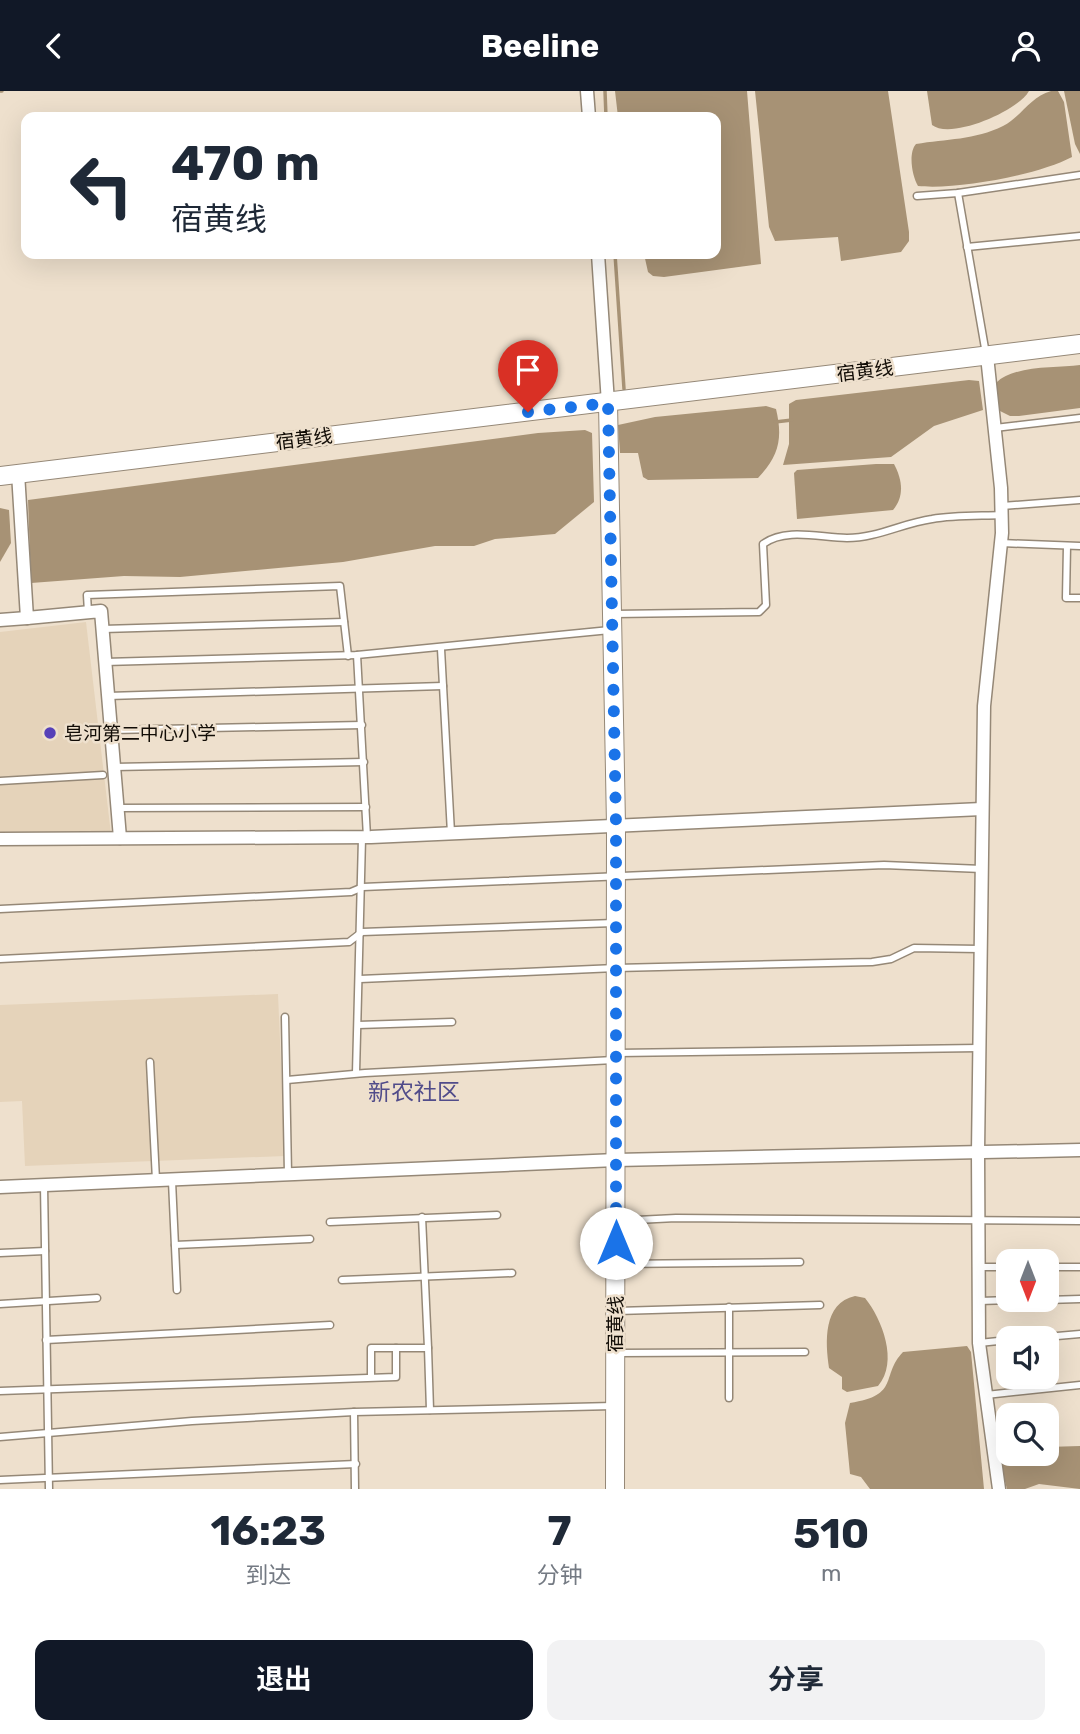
<!DOCTYPE html>
<html lang="zh">
<head>
<meta charset="utf-8">
<style>
  body { margin:0; font-family:Rubik,"Noto Sans SC",sans-serif; background:#f2f2f3; color:#1f2937; height:100vh; display:flex; flex-direction:column; font-size:26px; white-space:nowrap }
  * { box-sizing:border-box; margin:0 }
  p { font-size:23px; color:#747a83 }
  .icon { flex:none; width:38px; height:38px; fill:none; stroke:currentColor; stroke-width:2; stroke-linecap:round; stroke-linejoin:round }
  .map { position:relative; height:1398px; overflow:hidden }
  .side { display:flex; flex-direction:column; background:#fff; flex:1 }
  .side>* { flex:none }
  .top-card { position:absolute; left:21px; top:21px; width:700px; height:147px; border-radius:14px; box-shadow:0 7px 28px #0002; background:#fff; color:#1f2937; overflow:hidden }
  .needle { width:46px; rotate:180deg }
  .buttons { position:absolute; left:996px; top:1158px; display:grid; gap:14px }
  .buttons a { display:grid; place-items:center; width:63px; height:63px; border-radius:14px; background:#fff; box-shadow:0 7px 28px #0002; font-size:35px }
  .pin { position:absolute; display:grid; place-items:center; width:60px; height:60px; color:#fff; margin:-72px -30px; border-radius:50% 50% 50% 0; rotate:-45deg; box-shadow:0 0 7px #0007 }
  .pin .icon { rotate:45deg }
  .me { position:absolute; width:77px; margin:-38px; rotate:0deg; stroke-linejoin:round; filter:drop-shadow(0 0 5px #0008) }
  .turn { display:flex; align-items:center; gap:24px; height:147px; padding:0 35px; font-size:32px }
  .turn .icon { width:91px; height:91px; stroke-width:2.5 }
  .turn b { display:block; font-size:49px; line-height:60px }
  .eta { display:flex; justify-content:space-evenly; align-items:center; height:119px; text-align:center }
  .eta b { font-size:42px; font-weight:700; line-height:49px }
  .primary-button { display:flex; gap:14px; margin-top:auto; padding:14px 35px }
  .primary-button a { flex:1; height:80px; border-radius:14px; background:#111827; color:#fff; font-size:28px; font-weight:700; line-height:80px; text-align:center }
  .primary-button a+a { background:#f2f2f3; color:#1f2937 }
  header { display:flex; justify-content:space-between; align-items:center; height:91px; padding:0 35px; background:#111827; color:#fff; font-size:32px; font-weight:700 }
  .map>svg:first-child { display:block }
</style>
</head>
<body>
<header><svg class="icon" aria-label="back" viewBox="0 0 24 24"><path d="M15 5l-7 7 7 7"/></svg>Beeline<svg class="icon" aria-label="person" viewBox="0 0 24 24"><circle cx="12" cy="8" r="4"/><path d="M4 21q1-7 8-7t8 7"/></svg></header>
<div class="map">
<svg width="1080" height="1398" viewBox="0 0 1080 1398">
  <rect width="100%" height="100%" fill="#eee0cd"/>
  <g fill="#e5d3ba">
    <polygon points="86,531 111,743 0,743 0,541"/>
    <polygon points="278,903 285,1065 25,1075 22,1010 0,1011 0,914"/>
  </g>
  <g fill="#a79275">
    <polygon points="615,0 747,0 761,173 664,186 653,185 648,181 644,163 716,163 716,26 618,26"/>
    <polygon points="755,0 888,0 909,141 909,150 901,161 841,170 838,146 775,150 769,136"/>
    <path d="M927,0H1029C1018,20 951,49 932,34Z"/>
    <path d="M1051,0H1058L1064,11L1072,66C1038,84 957,99 918,95C912,85 908,62 916,53C946,48 975,49 1003,35C1021,26 1030,6 1051,0Z"/>
    <polygon points="1064,0 1080,0 1080,63 1075,53"/>
    <path d="M1080,274V317L1019,325H1010L998,319L996,292C1014,274 1056,277 1080,274Z"/>
    <polygon points="969,289 979,290 983,319 934,335 891,366 783,374 789,353 789,313 796,309"/>
    <path d="M766,315L776,318C783,347 779,365 758,387L648,389L643,386L638,362H620L618,334L655,326Z"/>
    <polygon points="585,339 592,342 594,411 555,443 495,448 474,455 435,455 343,471 180,486 124,485 31,492 28,409 538,342"/>
    <path d="M876,373H894C902,388 905,405 893,419L797,428L794,382L797,379Z"/>
    <polygon points="0,417 9,419 11,452 0,471"/>
    <path d="M855,1205L865,1207C882,1228 899,1271 878,1295L847,1301L842,1298V1286L829,1277C825,1251 823,1212 855,1205Z"/>
    <path d="M967,1255L971,1261L984,1398H870L861,1386L850,1383L845,1332L850,1312C901,1304 880,1285 903,1261Z"/>
    <polygon points="1080,1355 1080,1398 1039,1393 1025,1398 1007,1398 1002,1379 1004,1363 1046,1363 1047,1356"/>
  </g>
  <g fill="none" stroke-linecap="round" stroke-linejoin="round">
    <g stroke="#a79275" stroke-width="3.5">
      <polyline points="0,0 2,0"/>
      <polyline points="605,0 606,26"/>
      <polyline points="615,163 624,298"/>
      <polyline points="775,331 792,329"/>
    </g>
    <g stroke="#958877" stroke-width="9">
      <g id="lane">
        <polyline points="958,102 986,263"/>
        <polyline points="917,105 958,102 1080,84"/>
        <polyline points="967,156 1080,145"/>
        <polyline points="995,337 1080,327"/>
        <polyline points="1002,415 1080,409"/>
        <polyline points="1001,452 1080,455"/>
        <polyline points="1067,455 1066,507 1080,507"/>
        <polyline points="88,521 87,504 340,495 348,565"/>
        <path d="M614,523L759,521L766,514L763,453C786,436 821,447 847,447C877,447 903,432 932,428C954,424 979,425 1002,424"/>
        <polyline points="103,538 344,531"/>
        <polyline points="441,558 451,742"/>
        <polyline points="357,564 367,746"/>
        <polyline points="105,571 357,564 610,539"/>
        <polyline points="108,605 443,595"/>
        <polyline points="112,639 362,634"/>
        <polyline points="114,676 364,671"/>
        <polyline points="0,690 103,684"/>
        <polyline points="117,717 366,716"/>
        <polyline points="0,818 351,801 363,796 884,774 982,778"/>
        <polyline points="0,868 349,851 362,841 614,832"/>
        <polyline points="360,888 616,877 872,871 891,868 914,857 980,858"/>
        <polyline points="285,926 288,1083"/>
        <polyline points="358,934 452,931"/>
        <polyline points="617,962 979,957"/>
        <polyline points="150,971 156,1089"/>
        <polyline points="356,982 362,747"/>
        <polyline points="287,989 365,982 614,969"/>
        <polyline points="172,1090 177,1199"/>
        <polyline points="44,1094 49,1398"/>
        <polyline points="422,1126 428,1257"/>
        <polyline points="617,1130 676,1127 1080,1130"/>
        <polyline points="330,1131 497,1124"/>
        <polyline points="175,1154 310,1148"/>
        <polyline points="0,1162 45,1160"/>
        <polyline points="616,1173 800,1171"/>
        <polyline points="978,1176 1008,1176"/>
        <polyline points="1046,1176 1080,1176"/>
        <polyline points="342,1189 512,1182"/>
        <polyline points="1046,1209 1080,1208"/>
        <polyline points="979,1210 1012,1209"/>
        <polyline points="0,1213 97,1207"/>
        <polyline points="617,1220 820,1214"/>
        <polyline points="1023,1248 1080,1243"/>
        <polyline points="46,1249 330,1234"/>
        <polyline points="979,1252 1008,1249"/>
        <polyline points="618,1262 805,1261"/>
        <polyline points="371,1285 371,1257 428,1257 430,1319"/>
        <polyline points="0,1300 396,1286 396,1257"/>
        <polyline points="986,1304 1080,1294"/>
        <polyline points="729,1307 729,1216"/>
        <polyline points="354,1321 355,1398"/>
        <polyline points="0,1346 192,1330 354,1321 613,1315"/>
        <polyline points="0,1389 356,1373"/>
      </g>
    </g>
    <g stroke="#958877" stroke-width="15">
      <g id="street">
        <polyline points="587,0 589,26"/>
        <polyline points="598,163 608,312"/>
        <polyline points="987,265 1001,397 1002,442 984,615 978,1061 979,1252 999,1398"/>
        <polyline points="18,382 27,527 101,520 120,747"/>
        <polyline points="0,529 27,527"/>
        <polyline points="0,748 371,746 982,718"/>
        <polyline points="0,1096 616,1069 1080,1059"/>
      </g>
    </g>
    <g stroke="#958877" stroke-width="20">
      <g id="secondary">
        <polyline points="608,312 616,734 615,1398"/>
        <polyline points="0,385 1080,253"/>
      </g>
    </g>
    <use href="#lane" stroke="#fff" stroke-width="6"/>
    <use href="#street" stroke="#fff" stroke-width="12"/>
    <use href="#secondary" stroke="#fff" stroke-width="18"/>
  </g>
  <g fill="none" stroke-linecap="round" stroke-linejoin="round">
    <polyline stroke="#1a73e8" stroke-width="12" stroke-dasharray="0 21.6" points="528,321 608,312 616,734 616,1152"/>
  </g>
  <circle fill="#5640b8" stroke="#eee0cd" stroke-width="2.5" cx="50" cy="642" r="7"/>
  <g text-anchor="middle" dominant-baseline="central" stroke-width="5" stroke-linejoin="round" paint-order="stroke">
    <g font-size="19" fill="#110c06" stroke="#eee0cd">
      <text transform="translate(865 280) rotate(-7)">宿黄线</text>
      <text transform="translate(304 348) rotate(-7)">宿黄线</text>
      <text transform="translate(615 1233) rotate(-90)">宿黄线</text>
    </g>
    <g font-size="19" fill="#110c06" stroke="#eee0cd" text-anchor="start">
      <text x="64" y="642">皂河第二中心小学</text>
    </g>
    <g font-size="23" fill="#514c8a" stroke="#eee0cd">
      <text x="414" y="1001">新农社区</text>
    </g>
  </g>
</svg>
<div class="buttons">
<a><svg class="needle" viewBox="-14 -14 28 28"><path d="M0-13l5 13h-10z" fill="#e53935"/><path d="M0 13l5-13h-10z" fill="#747a83"/></svg></a>
<a><svg class="icon" aria-label="sound" viewBox="0 0 24 24"><path d="M4 9h4l5-4v14l-5-4H4zM17 9q2 3 0 6"/></svg></a>
<a><svg class="icon" aria-label="search" viewBox="0 0 24 24"><circle cx="10" cy="10" r="6"/><path d="M15 15l6 6"/></svg></a>
</div>
<div class="pin" style="left:528px;top:321px;background:#d93025"><svg class="icon" aria-label="arrive" viewBox="0 0 24 24"><path d="M6 21V4h12l-3 4 3 4H6"/></svg></div>
<svg class="me" style="left:616px;top:1152px" viewBox="-20 -20 40 40"><circle r="19" fill="#fff"/><path d="M0-13L10 11 0 6-10 11z" fill="#1a73e8"/></svg>
<div class="top-card">
<div class="turn"><svg class="icon" aria-label="left" viewBox="0 0 24 24"><path d="M17 20v-9H6M10 6l-5 5 5 5"/></svg><div><b>470 m</b>宿黄线</div></div>
</div>
</div>
<section class="side">
<div class="eta">
<div><b>16:23</b><p>到达</p></div>
<div><b>7</b><p>分钟</p></div>
<div><b>510</b><p>m</p></div>
</div>
<div class="primary-button"><a>退出</a><a>分享</a></div>
</section>
</body>
</html>
